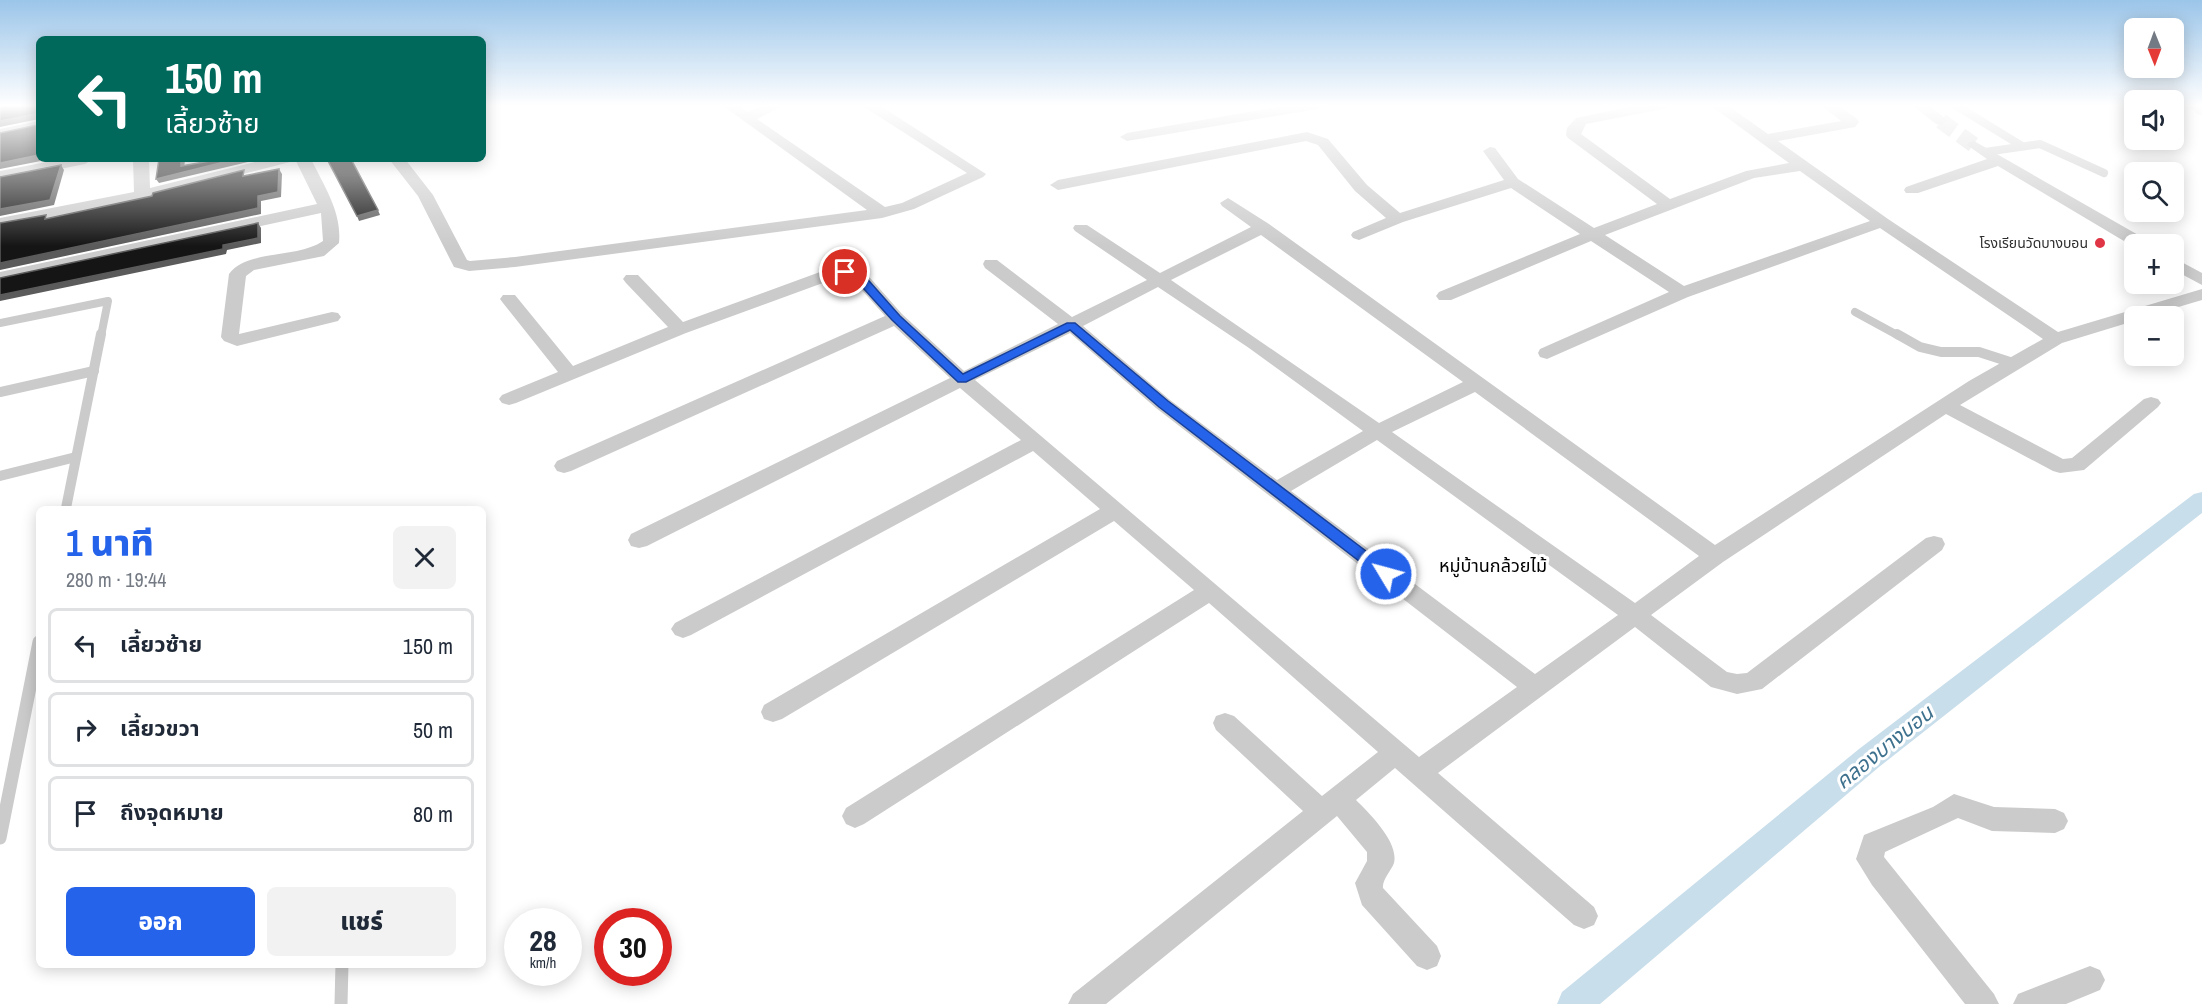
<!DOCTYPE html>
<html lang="th">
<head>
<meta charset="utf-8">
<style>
  body { margin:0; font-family:"Archivo Narrow","Noto Sans Thai",sans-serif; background:#f2f2f3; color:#1f2937; height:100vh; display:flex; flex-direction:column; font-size:22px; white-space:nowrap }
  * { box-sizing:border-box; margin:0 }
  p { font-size:20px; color:#747a83 }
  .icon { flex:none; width:33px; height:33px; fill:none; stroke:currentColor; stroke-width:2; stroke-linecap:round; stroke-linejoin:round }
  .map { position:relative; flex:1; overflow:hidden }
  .panel { position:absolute; left:36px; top:506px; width:450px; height:462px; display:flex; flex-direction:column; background:#fff; border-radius:9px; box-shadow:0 3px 15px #0003 }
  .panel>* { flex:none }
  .top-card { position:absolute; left:36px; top:36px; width:450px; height:126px; border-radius:9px; box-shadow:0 3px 15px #0003; background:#00695c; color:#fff; overflow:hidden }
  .needle { width:39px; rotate:179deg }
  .fabs { position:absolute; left:2124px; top:18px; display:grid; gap:12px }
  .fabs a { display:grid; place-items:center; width:60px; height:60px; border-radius:9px; background:#fff; box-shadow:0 3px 15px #0003; font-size:30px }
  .speed { position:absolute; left:504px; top:908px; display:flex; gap:12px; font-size:30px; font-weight:700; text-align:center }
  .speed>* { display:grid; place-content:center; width:78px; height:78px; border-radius:50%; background:#fff; box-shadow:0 3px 15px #0003; line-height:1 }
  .speed small { font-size:15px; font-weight:400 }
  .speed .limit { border:9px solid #d22; background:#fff; color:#111 }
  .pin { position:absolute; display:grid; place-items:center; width:51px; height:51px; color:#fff; margin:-26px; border:3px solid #fff; border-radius:50%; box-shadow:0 2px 6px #0007 }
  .me { position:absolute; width:66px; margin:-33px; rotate:307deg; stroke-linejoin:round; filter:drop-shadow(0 0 4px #0008) }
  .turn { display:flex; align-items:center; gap:21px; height:126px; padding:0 30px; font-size:27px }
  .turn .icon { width:78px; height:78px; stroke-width:2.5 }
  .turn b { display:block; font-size:42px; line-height:51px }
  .round { display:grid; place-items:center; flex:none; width:63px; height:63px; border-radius:9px; background:#f2f2f3 }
  .head { display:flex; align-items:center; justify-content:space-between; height:102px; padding:0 30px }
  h1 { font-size:36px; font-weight:800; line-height:45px; color:#2563eb }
  .button { display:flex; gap:12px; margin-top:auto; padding:12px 30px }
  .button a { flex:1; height:69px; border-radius:9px; background:#2563eb; color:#fff; font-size:24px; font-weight:800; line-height:69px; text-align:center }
  .button a+a { background:#f2f2f3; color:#1f2937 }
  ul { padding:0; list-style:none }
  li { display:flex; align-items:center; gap:18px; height:75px; margin:0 12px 9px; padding:0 18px; border:3px solid #e0e1e3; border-radius:9px }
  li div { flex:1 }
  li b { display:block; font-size:22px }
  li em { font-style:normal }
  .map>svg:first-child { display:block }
</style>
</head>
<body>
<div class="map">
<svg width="2202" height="1004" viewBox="0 0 2202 1004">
  <rect width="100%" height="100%" fill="#fff"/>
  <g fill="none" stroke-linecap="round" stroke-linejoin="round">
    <polygon fill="#c9deeb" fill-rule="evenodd" points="2202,492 2202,513 1879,767 1600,1004 1557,1004 1562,992 1859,749 2194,494"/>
    <polyline stroke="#d5d5d5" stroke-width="16" stroke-dasharray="16 8" stroke-linecap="butt" points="1941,121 1974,145"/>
    <g stroke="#cbcbcb" stroke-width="8">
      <polyline points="1955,105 2022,146"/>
      <polyline points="1985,152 2040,144 2104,173"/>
      <polyline points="1855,312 1899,336"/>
      <polyline points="0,323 108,301 101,336"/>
    </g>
    <g stroke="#cbcbcb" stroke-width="10">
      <polyline points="1897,334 1920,347 1941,352 1979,352 2013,363"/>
      <polyline points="0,392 94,371"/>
      <polyline points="0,476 76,457"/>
      <polyline points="66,508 101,334"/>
    </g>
    <g stroke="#cbcbcb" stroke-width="13">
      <polyline points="0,838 39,642"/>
      <polyline points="341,1004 342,964"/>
    </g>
    <g fill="#cbcbcb" fill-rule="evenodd">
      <polygon points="722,105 739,105 747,112 764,105 784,105 757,119 885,207 902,203 967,173 861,105 879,105 986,174 983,177 914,209 882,218 515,267 469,271 454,267 418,196 389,159 405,159 433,195 467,260 470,261 515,257 867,210"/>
      <polygon points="1289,105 1324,105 1317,109 1127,141 1120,137 1127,133"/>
      <path d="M1639,105H1670L1663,109L1586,124L1581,134L1670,199L1746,171L1789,163L1710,105H1727L1768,134L1841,121L1821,105H1838L1857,119L1859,122L1855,127L1778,141L1888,219L2058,332L2202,289V300L2148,316H2134V321L2062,343L1960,405L2063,459L2072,458L2144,399L2151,397L2158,399L2161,403L2158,407L2084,470L2060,473L2053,471L1946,414L1723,562L1651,615L1727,672L1737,674L1747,673L1926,538L1934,536L1942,538L1945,544L1942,550L1762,689L1737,694L1711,687L1635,627L1438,773L1594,907L1598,916L1594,925L1584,929L1574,925L1395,768L1356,800C1369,813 1399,842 1394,863C1391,871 1382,880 1383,888L1437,946L1441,956L1437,966L1427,970L1417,966L1362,905L1355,883L1367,861V852L1337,816L1106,1004H1068L1073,994L1303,811L1216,730L1213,723L1216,716L1225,713L1234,716L1322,796L1378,752L1209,603L864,824L855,828L846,824L842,816L846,808L1194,590L1114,521L782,719L773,722L764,719L761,712L764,705L1100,509L1033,451L691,635L683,638L675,635L671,629L675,623L1021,440L960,388L647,546L639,548L631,546L628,540L631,534L950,378L894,326L571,471L564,473L557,471L554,466L557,461L885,316L852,279L845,277L831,280L686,333L516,403L509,405L502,403L499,399L502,395L558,372L503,303L500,299L503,295H515L573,366L668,327L626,283L623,279L626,275H638L683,322L820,272L845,267L864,271L902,314L964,371L1058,324L985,268L983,264L985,260H997L1072,317L1147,280L1075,231L1073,228L1075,225H1087L1160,273L1251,227L1222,206L1220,203L1228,198L1269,224L1715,545L1969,381L2043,339L1880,228L1688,297L1547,359L1540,357L1538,353L1540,349L1669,292L1591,241L1451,300H1439L1436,296L1439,292L1580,234L1511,188L1403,222L1359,240L1353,238L1351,235L1353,232L1386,218L1355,191L1318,145L1306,141L1058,190L1050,185L1058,180L1307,132L1328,139L1367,185L1400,213L1504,180L1483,151L1490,147L1495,148L1518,179L1594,228L1657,204L1568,138L1566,135L1567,128L1576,118ZM1800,171L1870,221L1684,286L1605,235L1754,178ZM1261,235L1463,382L1379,423L1171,280ZM1158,287L1249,348L1363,431L1277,480L1170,400L1083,326ZM1070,333L1156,408L1517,687L1419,757L975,380ZM1475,392L1699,556L1635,603L1392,432ZM1377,440L1618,615L1535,674L1291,491Z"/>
      <polygon points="1912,105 1929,105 1948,121 1941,125 1936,124"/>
      <polygon points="2188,105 2202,105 2202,115 2197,114"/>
      <polygon points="39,121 39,129 0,137 0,129"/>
      <polygon points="1974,141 2147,240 2149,244 2134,244 2134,247 1998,166 1918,193 1906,193 1904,190 1906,187 1987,159 1967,145 1969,142"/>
      <polygon points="62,159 93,159 85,164 0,181 0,171"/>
      <polygon points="133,159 149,159 150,188 267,159 293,159 290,162 142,200 0,228 0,218 134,192"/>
      <path d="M295,159H311C324,186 342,212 339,243L324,256L254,270L246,276L239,334L332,312L338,313L341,317L338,321L237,346L224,341L221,337L229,274C248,249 297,259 323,241L321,213L0,282V272L317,204Z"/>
      <polygon points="2174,258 2202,273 2202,285 2174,270"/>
      <polygon points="1954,794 1994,807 2055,809 2064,813 2068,821 2064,829 2055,833 1992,831 1958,818 1885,852 1884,857 1892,867 1994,994 1999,1004 1965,1004 1872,885 1856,859 1864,835 1933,807"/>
      <polygon points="2090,966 2100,970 2105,980 2100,990 2066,1004 2013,1004 2018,994"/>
    </g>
  </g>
  <g fill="#5b5b5b">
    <polygon points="35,114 39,119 0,127 0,121"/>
    <polygon points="39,155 39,159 51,159 0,169 0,163"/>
    <polygon points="181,159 185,159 184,171 181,166"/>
    <polygon points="236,159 248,159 248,162 159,183 156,179"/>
    <polygon points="61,165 64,170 54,205 0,216 0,209"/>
    <polygon points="279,169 282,174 281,197 261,201 261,214 0,270 0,263 258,196"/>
    <polygon points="378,210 380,215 359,221 357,216"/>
    <polygon points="258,223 261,228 261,243 227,250 226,254 0,301 0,295 223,245"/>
  </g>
  <g fill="#151515" stroke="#5b5b5b" stroke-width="1.5">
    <polygon points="0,105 39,105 39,155 0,163 0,133 37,125 38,116 35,114 0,121"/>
    <polygon points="159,159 181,159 181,166 221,159 236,159 156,179"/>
    <polygon points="327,159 351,159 378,210 357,216"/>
    <polygon points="61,165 50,200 0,209 0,177"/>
    <polygon points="279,169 278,192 258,196 258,208 0,263 0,223 46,215 45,219 152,196 153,193 244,170 243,176"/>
    <polygon points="258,223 258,238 223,245 223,249 0,295 0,278"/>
  </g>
  <linearGradient id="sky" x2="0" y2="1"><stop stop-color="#9bc5e9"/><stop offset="0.43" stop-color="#fff"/><stop offset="1" stop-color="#fff" stop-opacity="0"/></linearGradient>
  <rect width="2202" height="246" fill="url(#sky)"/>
  <polygon fill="#2563eb" stroke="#184099" stroke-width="1.5" points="845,269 862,273 900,316 963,374 1067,323 1075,323 1168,401 1391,570 1393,574 1391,578 1381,578 1159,407 1070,330 966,382 958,382 892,320 854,278 841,274 840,272"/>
  <circle fill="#e03545" stroke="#fff" stroke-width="2" cx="2100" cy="243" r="6"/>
  <g text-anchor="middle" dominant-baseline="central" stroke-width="6" stroke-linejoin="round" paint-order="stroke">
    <g font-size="14" fill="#2e2e2e" stroke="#fff" text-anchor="end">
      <text x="2088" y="243">โรงเรียนวัดบางบอน</text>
    </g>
    <g font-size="18" fill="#000" stroke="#fff">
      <text x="1493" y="565">หมู่บ้านกล้วยไม้</text>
    </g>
    <g font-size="21" font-style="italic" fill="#3e718e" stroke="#fff">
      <text transform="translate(1884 747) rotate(-39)">คลองบางบอน</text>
    </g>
  </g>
</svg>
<div class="fabs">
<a><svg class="needle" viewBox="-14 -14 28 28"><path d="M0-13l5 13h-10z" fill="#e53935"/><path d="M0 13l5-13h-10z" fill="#747a83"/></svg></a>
<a><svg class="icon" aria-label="sound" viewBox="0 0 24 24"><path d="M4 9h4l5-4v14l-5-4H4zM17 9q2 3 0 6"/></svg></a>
<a><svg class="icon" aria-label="search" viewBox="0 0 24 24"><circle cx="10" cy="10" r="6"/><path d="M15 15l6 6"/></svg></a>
<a>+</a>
<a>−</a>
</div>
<div class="speed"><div>28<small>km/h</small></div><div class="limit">30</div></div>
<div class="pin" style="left:845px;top:272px;background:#d93025"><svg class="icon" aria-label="arrive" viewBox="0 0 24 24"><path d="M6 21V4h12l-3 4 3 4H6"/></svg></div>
<svg class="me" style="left:1386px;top:574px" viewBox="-20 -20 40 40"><circle r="17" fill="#2563eb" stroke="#fff" stroke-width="3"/><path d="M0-11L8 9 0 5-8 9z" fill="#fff"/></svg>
<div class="top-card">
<div class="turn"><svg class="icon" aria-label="left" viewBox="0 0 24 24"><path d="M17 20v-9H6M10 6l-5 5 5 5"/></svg><div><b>150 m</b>เลี้ยวซ้าย</div></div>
</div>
<section class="panel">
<div class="head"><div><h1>1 นาที</h1><p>280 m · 19:44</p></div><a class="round"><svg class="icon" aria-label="close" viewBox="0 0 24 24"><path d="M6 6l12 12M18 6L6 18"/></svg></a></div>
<ul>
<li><svg class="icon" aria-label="left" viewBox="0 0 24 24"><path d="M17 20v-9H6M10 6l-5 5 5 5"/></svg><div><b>เลี้ยวซ้าย</b></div><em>150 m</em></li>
<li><svg class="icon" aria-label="right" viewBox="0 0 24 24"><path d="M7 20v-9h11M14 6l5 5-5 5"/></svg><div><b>เลี้ยวขวา</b></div><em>50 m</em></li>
<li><svg class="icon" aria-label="arrive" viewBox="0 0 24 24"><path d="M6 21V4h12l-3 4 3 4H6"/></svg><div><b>ถึงจุดหมาย</b></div><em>80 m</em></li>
</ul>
<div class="button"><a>ออก</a><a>แชร์</a></div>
</section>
</div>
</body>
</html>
